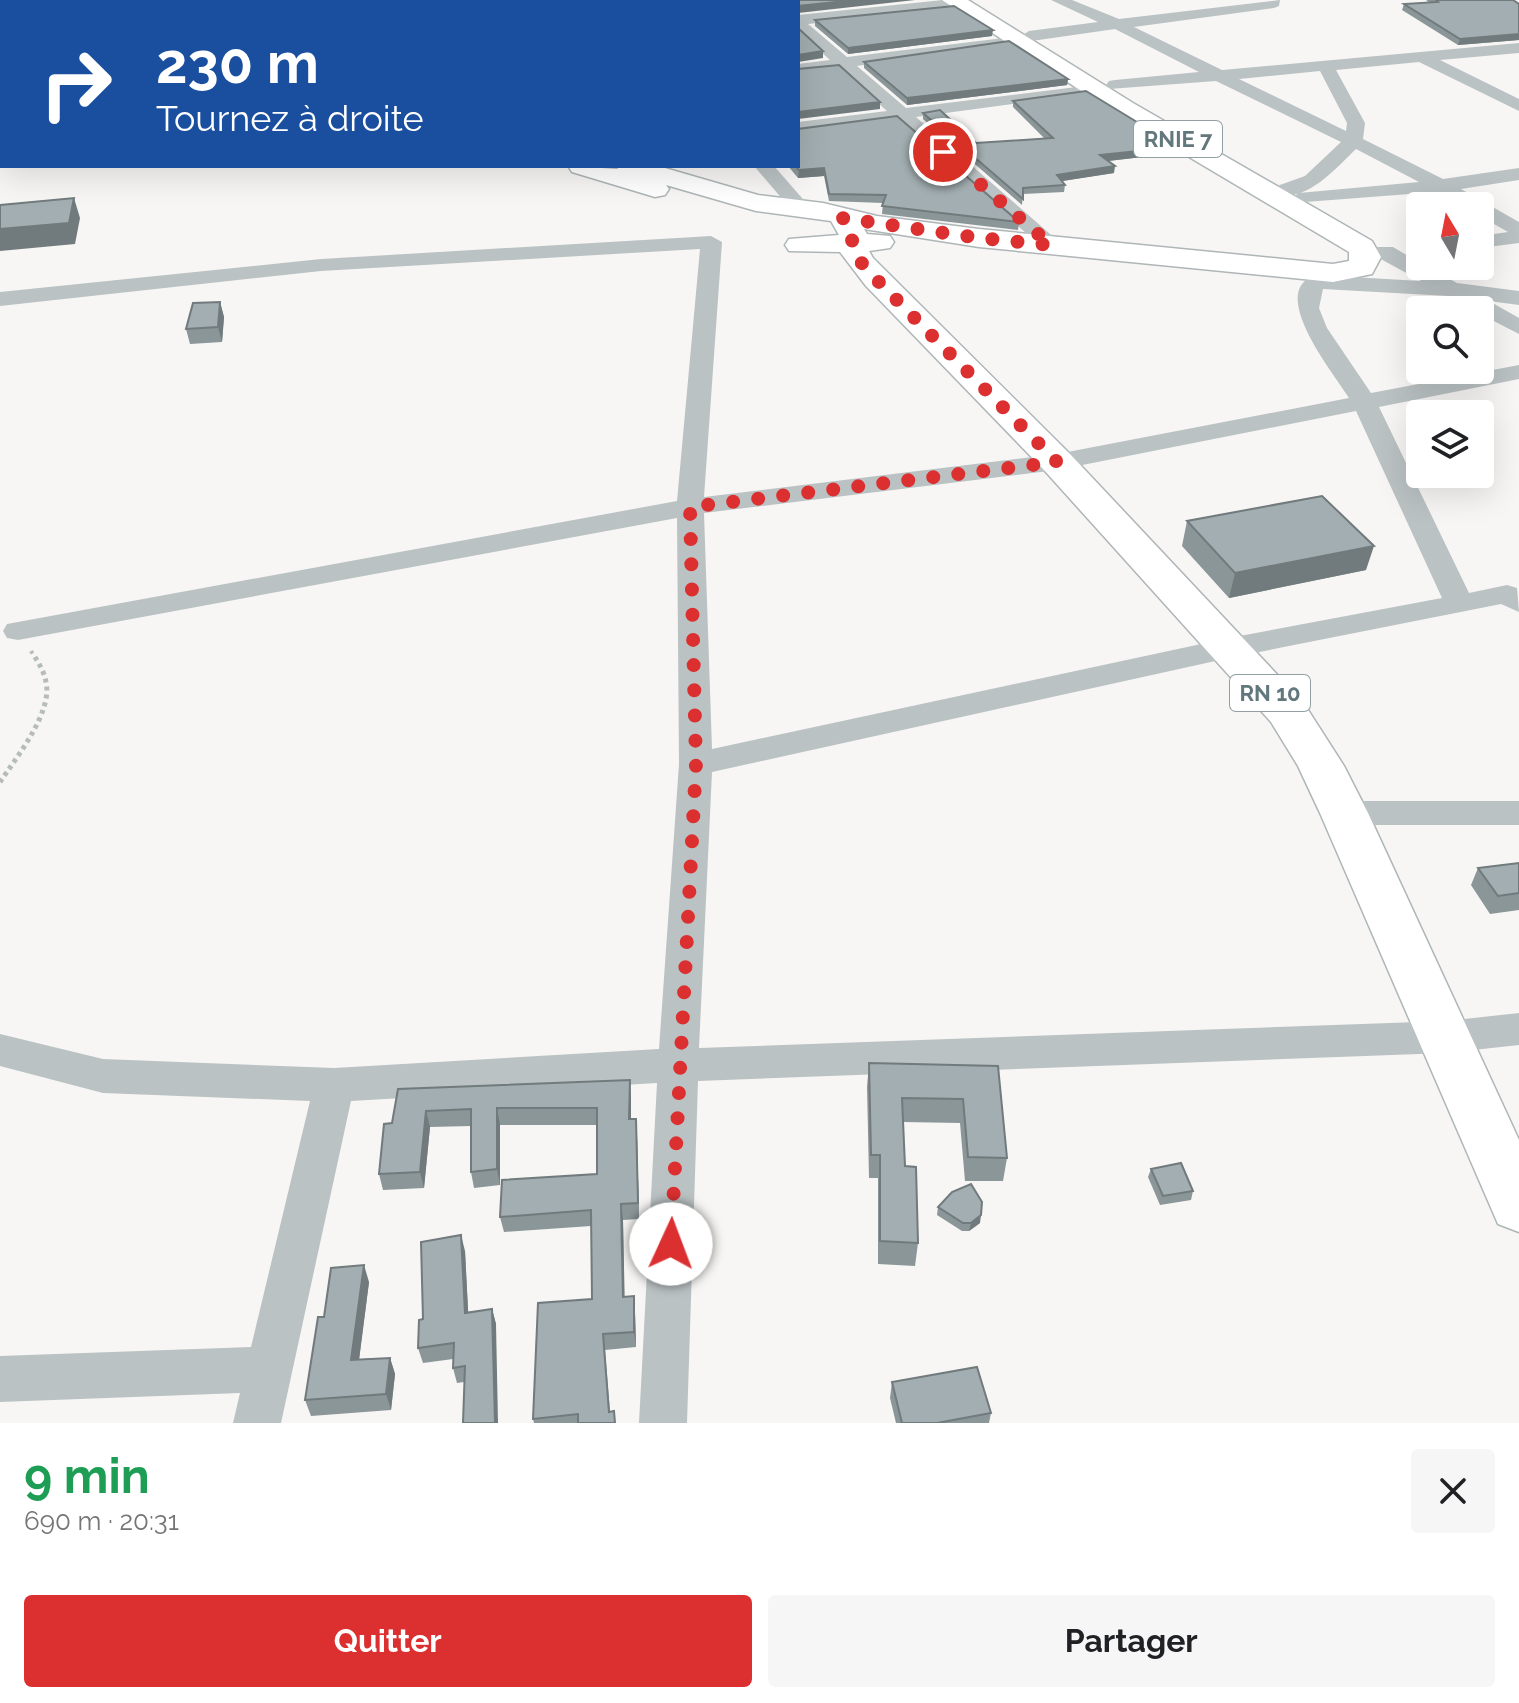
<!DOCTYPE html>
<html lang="fr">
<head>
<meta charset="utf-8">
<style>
  body { margin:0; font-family:Raleway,sans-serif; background:#f6f6f6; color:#202124; height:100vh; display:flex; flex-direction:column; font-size:30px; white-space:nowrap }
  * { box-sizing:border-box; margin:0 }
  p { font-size:26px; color:#757577 }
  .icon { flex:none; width:44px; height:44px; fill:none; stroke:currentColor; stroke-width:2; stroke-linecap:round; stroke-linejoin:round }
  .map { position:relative; height:1423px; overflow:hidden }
  .sheet { display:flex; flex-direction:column; background:#fff; flex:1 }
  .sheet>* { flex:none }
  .banner { position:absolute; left:0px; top:0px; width:800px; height:168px; box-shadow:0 8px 32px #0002; background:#1a4fa0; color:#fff; overflow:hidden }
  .needle { width:52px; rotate:350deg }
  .fabs { position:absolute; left:1406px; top:192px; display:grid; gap:16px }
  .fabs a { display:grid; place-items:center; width:88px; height:88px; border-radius:8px; background:#fff; box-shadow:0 8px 32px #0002; font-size:40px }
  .pin { position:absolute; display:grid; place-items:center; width:68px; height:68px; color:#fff; margin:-34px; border:4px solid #fff; border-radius:50%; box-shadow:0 2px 8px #0007 }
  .me { position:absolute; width:88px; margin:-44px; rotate:2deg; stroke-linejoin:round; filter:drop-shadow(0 0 6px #0008) }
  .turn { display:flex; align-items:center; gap:28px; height:168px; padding:0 24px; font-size:36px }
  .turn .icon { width:104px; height:104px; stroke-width:2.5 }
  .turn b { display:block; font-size:56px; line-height:68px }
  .round { display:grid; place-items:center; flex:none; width:84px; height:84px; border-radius:8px; background:#f6f6f6 }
  .summary { display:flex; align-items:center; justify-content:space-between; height:136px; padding:0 24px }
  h1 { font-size:48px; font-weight:700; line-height:60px; color:#1e9e55 }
  .cta { display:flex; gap:16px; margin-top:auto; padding:16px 24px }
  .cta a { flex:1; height:92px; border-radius:8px; background:#db2f30; color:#fff; font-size:32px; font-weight:700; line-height:92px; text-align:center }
  .cta a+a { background:#f6f6f6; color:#202124 }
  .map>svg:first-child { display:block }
</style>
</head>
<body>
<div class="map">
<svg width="1519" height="1423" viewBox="0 0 1519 1423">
  <rect width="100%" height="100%" fill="#f7f6f4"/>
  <polygon fill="#e7e8e7" points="116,0 480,0 123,2"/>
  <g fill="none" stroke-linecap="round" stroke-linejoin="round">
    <g stroke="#afb6b8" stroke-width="3">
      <g id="primary">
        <polygon points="49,0 76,0 78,2 51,2"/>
        <polygon points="942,0 968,0 1133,103 1372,241 1381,257 1372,274 1333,282 979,247 864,229 867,234 890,236 894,242 890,248 869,251 873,258 1070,454 1303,702 1344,766 1368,813 1519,1140 1519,1232 1498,1224 1320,813 1298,766 1271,722 1044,470 866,286 840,252 789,251 785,245 789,239 839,235 831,221 756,211 666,185 669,189 665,195 655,197 572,172 568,166 618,169 616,166 658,166 758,195 823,203 877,216 979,229 1333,264 1349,261 1349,252 1115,113"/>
      </g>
    </g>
    <polyline stroke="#b6bbbc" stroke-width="4" stroke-dasharray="3 3" stroke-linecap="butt" points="31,651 34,656"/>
    <path stroke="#b6bbbc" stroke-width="5" stroke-dasharray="4 4" stroke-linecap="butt" d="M0,782C16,758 53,712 46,682C44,671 38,662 33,654"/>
    <g fill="#bbc2c3" fill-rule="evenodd">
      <polygon points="600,0 616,0 618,2 602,2"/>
      <path d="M943,0H964L966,3L958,8L808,24L847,57L1021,36L1029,31L1098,22L1051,0H1072L1119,19L1280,0L1279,6L1274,8L1134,27L1222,70L1519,43V53L1440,60L1519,99V111L1419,62L1336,70L1365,123L1363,139L1443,179L1519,168V180L1461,189L1519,222V243L1480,248V236L1508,232L1480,216V206H1461L1436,192L1292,203L1289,199L1299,193L1419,182L1356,149C1336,168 1308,202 1277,194L1274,190L1277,186L1305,176L1341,142L1216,81L1109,89L1106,85L1109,81L1115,80L1199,72L1115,29L857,66L906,108L1101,84L1104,88L1101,92L1095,93L916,117L1058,241L1062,245L1058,249H1044L898,120L798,134V122L887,111L840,69L798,74V64L830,60L798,31V15ZM1320,71L1347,123L1346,131L1239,79Z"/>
      <polygon points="754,166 774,166 809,206 812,210 809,214 795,214"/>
      <path d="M711,236L722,242L704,497L1057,454L1349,398C1335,375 1264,289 1317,275L1421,281L1377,257L1374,252L1377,247H1393L1420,263V266H1426L1457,283L1519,291V305L1489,301L1519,318V334L1480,314V310H1472L1448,296L1323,289L1319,308L1327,328L1371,393L1519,365V379L1379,407L1469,593L1507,585L1517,588L1519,612L1501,604L1229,658L712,772L699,1048L1446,1021L1519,1013V1045L1446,1053L698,1081L687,1423H639L657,1083L351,1101L281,1423H233L240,1393L0,1402V1356L251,1347L310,1101L103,1093L0,1066V1034L103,1059L334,1068L659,1049L679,764L677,518L18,640L7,638L3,631L7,624L18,622L677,501L700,249L321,271L0,306V292L321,259ZM1356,411L1442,598L1229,638L712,749L704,513L1057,470Z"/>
      <polygon points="1344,801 1519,801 1519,825 1344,825 1332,822 1327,813 1332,804"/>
    </g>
    <use href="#primary" fill="#fff" fill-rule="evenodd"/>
  </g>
  <g fill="#8b9698">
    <polygon points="1426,0 1513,0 1519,4 1519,40 1458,45 1402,10 1404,4 1430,3"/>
    <polygon points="815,20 992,36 848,54 815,26"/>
    <polygon points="864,62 1068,79 1067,85 907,105 864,68"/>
    <polygon points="1013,101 1178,147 1177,153 1108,161 1114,173 1062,181 1065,185 1064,192 1023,194 1022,205 923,119 923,113 976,143 1045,139 1013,107"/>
    <polygon points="798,129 1019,222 1018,230 882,214 883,203 829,201 824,176 798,178 788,166 798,166"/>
    <polygon points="220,302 224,317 222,342 190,344 186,329"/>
    <polygon points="1187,521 1366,570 1229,598 1182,546"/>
    <polygon points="1519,863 1519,910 1490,914 1471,885 1478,868"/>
    <polygon points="869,1063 998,1066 1007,1158 1003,1181 965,1181 960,1123 903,1122 905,1166 918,1243 915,1266 878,1264 878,1178 869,1178 867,1087"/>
    <polygon points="398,1089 631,1096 631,1119 636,1119 637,1135 639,1219 623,1220 624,1297 635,1312 636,1347 605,1350 610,1412 616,1423 534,1423 533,1419 592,1299 591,1226 504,1232 500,1217 597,1174 597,1125 500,1125 500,1185 474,1188 471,1172 471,1126 430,1127 424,1188 383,1190 379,1174 392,1123"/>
    <polygon points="1151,1169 1193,1191 1191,1200 1160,1205 1148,1177"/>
    <polygon points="938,1207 980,1223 969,1231 962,1231 937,1215"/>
    <polygon points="465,1251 468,1312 492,1309 496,1324 464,1382 457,1383 453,1368 453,1359 423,1363 418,1348 423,1319"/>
    <polygon points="369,1282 359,1359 390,1358 395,1374 391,1410 311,1416 305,1400 324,1317"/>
    <polygon points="892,1382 991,1413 989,1423 896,1423 890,1398"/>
  </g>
  <g fill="#717a7c">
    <polygon points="855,0 915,0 798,13 798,6"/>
    <polygon points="993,30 992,36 848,54 848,48"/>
    <polygon points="1519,34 1519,40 1458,45 1460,39"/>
    <polygon points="823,51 823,58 798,62 798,55"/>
    <polygon points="1068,79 1067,85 907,105 907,98"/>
    <polygon points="880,102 880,109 798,119 798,112"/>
    <polygon points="1178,147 1177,153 1099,162 1100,155"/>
    <polygon points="1115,166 1114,173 1056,182 1057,175"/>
    <polygon points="824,168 824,176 798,178 799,170"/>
    <polygon points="74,198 80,218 75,244 0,251 0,229"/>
    <polygon points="220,302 224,317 222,342 218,327"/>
    <polygon points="1374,546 1366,570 1229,598 1235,573"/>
    <polygon points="630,1080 631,1096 631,1135 629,1119"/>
    <polygon points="497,1108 500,1125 500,1185 497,1169"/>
    <polygon points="426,1111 430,1127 424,1188 420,1172"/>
    <polygon points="636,1119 637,1135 639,1219 638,1203"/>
    <polygon points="621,1204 623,1220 625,1313 623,1297"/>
    <polygon points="981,1215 980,1223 969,1231 971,1223"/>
    <polygon points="461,1235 465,1251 469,1328 465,1313"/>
    <polygon points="364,1265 369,1282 357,1376 351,1360"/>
    <polygon points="634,1296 635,1312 636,1347 634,1332"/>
    <polygon points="492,1309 496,1324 498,1423 495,1423"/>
    <polygon points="390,1358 395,1374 391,1410 386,1394"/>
  </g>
  <g fill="#a2aeb1" stroke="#717a7c" stroke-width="2">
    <polygon points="634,0 855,0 798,6 798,2 635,2"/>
    <polygon points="1436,0 1513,0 1519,4 1519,34 1460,39 1404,4 1438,2"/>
    <polygon points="954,6 993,30 848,48 815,20"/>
    <polygon points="798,28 823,51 798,55"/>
    <polygon points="1009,41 1068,79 907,98 864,62"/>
    <polygon points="839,65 880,102 798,112 798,69"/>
    <polygon points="1086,91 1178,147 1100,155 1115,166 1057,175 1065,185 1023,188 1023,199 923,113 940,110 976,143 1053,138 1013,101"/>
    <polygon points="897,116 1019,222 882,206 886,195 829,194 824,168 799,170 795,166 798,166 798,129"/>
    <polygon points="74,198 69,223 0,229 0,205"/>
    <polygon points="220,302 218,327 186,329 193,303"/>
    <polygon points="1322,496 1374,546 1235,573 1187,521"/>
    <polygon points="1519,863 1519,893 1498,896 1478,868"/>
    <polygon points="869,1063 998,1066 1007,1158 968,1157 963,1099 902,1098 905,1166 916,1167 918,1243 880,1241 880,1155 871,1155"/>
    <polygon points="630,1080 629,1119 636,1119 638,1203 621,1204 623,1297 634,1296 634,1332 603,1334 609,1412 614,1411 615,1423 578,1423 578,1414 533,1419 538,1303 592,1299 591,1210 500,1217 502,1180 597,1174 597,1108 497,1108 497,1169 471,1172 471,1109 426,1111 420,1172 379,1174 384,1124 392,1123 398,1089"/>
    <polygon points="1181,1163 1193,1191 1163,1196 1151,1169"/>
    <polygon points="971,1184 982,1202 981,1215 971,1223 963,1223 938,1207 952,1192"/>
    <polygon points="461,1235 465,1313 492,1309 495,1423 463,1423 465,1366 453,1368 454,1343 418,1348 419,1320 423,1319 421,1242"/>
    <polygon points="364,1265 351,1360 390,1358 386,1394 305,1400 318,1317 324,1317 331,1268"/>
    <polygon points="977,1367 991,1413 937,1423 902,1423 892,1382"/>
  </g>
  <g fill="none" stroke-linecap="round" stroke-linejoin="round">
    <path stroke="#db2f30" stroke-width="14" stroke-dasharray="0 25.2" d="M671,1244L696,764L690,507L1057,462L877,280C865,266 848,253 853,234L843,218L979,238L1051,245L943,152"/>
  </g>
  <g text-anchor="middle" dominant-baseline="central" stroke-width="8" stroke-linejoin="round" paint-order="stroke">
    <g fill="#fff" stroke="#92a0a4" stroke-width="2">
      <rect x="1134" y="121" width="88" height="36" rx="6"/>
      <rect x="1230" y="675" width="80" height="36" rx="6"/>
    </g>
    <g font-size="22" font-weight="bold" fill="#63787d">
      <text x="1178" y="139">RNIE 7</text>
      <text x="1270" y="693">RN 10</text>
    </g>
  </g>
</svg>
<div class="fabs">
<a><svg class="needle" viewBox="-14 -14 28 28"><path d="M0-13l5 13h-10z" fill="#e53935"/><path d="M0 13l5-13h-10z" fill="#757577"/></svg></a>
<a><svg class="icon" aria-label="search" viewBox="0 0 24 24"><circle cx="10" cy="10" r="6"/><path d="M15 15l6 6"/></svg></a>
<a><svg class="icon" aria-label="layers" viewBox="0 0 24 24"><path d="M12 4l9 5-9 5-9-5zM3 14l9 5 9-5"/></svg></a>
</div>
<div class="pin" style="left:943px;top:152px;background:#d93025"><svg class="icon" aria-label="arrive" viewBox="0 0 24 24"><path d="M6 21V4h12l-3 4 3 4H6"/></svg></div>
<svg class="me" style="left:671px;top:1244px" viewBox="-20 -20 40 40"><circle r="19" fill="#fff"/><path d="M0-13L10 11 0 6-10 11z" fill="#db2f30"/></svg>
<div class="banner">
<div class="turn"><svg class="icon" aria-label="right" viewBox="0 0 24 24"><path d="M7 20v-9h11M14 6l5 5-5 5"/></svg><div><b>230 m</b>Tournez à droite</div></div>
</div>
</div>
<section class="sheet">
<div class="summary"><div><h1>9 min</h1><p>690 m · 20:31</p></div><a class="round"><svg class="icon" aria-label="close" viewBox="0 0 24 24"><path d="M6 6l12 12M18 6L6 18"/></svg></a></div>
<div class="cta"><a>Quitter</a><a>Partager</a></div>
</section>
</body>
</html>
